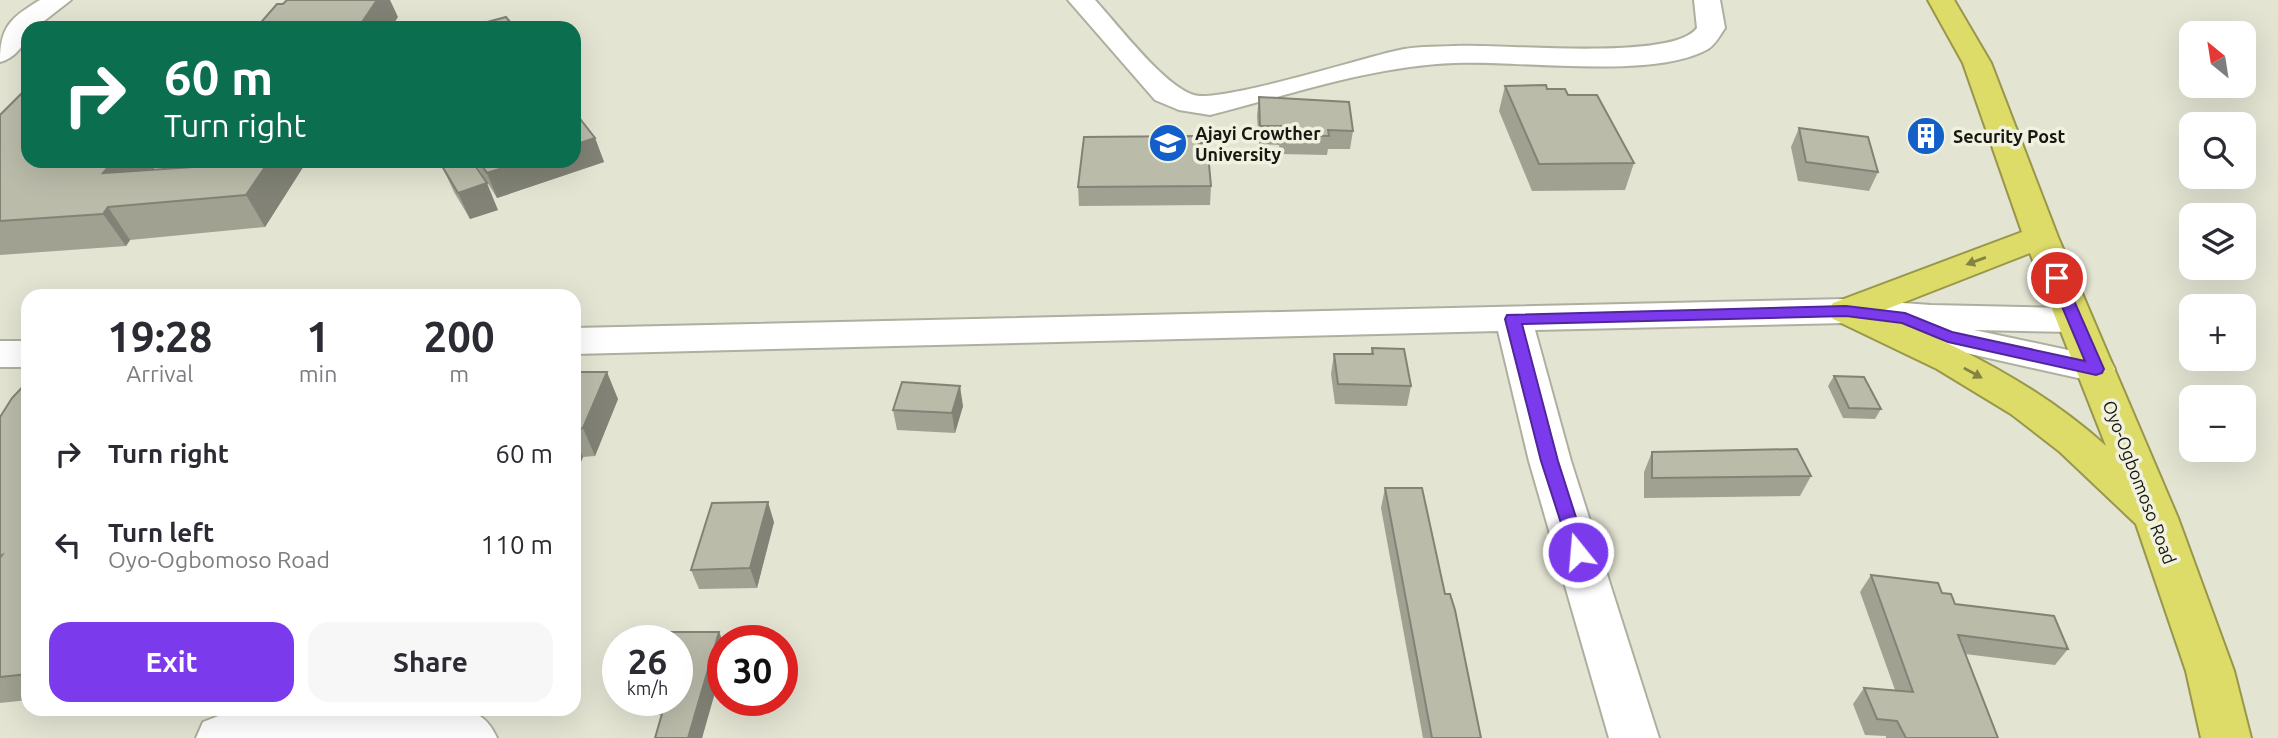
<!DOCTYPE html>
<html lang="en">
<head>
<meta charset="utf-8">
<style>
  body { margin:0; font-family:Ubuntu,sans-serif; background:#f7f7f7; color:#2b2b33; height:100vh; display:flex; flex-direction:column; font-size:26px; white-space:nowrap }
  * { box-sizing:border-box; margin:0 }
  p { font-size:23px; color:#7c7c81 }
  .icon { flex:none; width:38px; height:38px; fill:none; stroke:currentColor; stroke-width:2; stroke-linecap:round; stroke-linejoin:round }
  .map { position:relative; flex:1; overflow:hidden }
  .side { position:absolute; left:21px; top:289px; width:560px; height:427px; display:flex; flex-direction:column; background:#fff; border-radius:21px; box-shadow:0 7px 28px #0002 }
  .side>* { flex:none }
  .hud { position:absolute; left:21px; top:21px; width:560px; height:147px; border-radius:21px; box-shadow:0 7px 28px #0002; background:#0b6e4f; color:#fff; overflow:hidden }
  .needle { width:46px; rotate:330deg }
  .tools { position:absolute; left:2179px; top:21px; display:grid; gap:14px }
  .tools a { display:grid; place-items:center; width:77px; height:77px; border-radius:14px; background:#fff; box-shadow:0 7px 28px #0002; font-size:35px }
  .speed { position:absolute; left:602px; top:625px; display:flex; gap:14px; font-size:35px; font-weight:700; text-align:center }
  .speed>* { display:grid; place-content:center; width:91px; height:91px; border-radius:50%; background:#fff; box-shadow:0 7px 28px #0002; line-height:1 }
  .speed small { font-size:18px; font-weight:400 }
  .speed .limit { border:10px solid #d22; background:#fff; color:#111 }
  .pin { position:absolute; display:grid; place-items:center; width:60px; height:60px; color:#fff; margin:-30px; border:4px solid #fff; border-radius:50%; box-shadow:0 2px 7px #0007 }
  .me { position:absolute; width:77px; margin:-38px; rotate:343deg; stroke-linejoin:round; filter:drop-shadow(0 0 5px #0008) }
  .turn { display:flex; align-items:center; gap:24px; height:147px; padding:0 28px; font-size:32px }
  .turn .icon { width:91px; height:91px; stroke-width:2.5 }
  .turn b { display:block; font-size:49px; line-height:60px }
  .eta { display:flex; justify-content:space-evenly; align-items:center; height:119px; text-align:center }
  .eta b { font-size:42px; font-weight:700; line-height:49px }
  .button { display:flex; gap:14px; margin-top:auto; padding:14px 28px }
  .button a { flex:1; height:80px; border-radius:21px; background:#7c3aed; color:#fff; font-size:28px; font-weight:700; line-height:80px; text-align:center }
  .button a+a { background:#f7f7f7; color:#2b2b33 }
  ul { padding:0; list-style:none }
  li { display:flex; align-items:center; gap:21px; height:91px; padding:0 28px }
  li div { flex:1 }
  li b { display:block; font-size:26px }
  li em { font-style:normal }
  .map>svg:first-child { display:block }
</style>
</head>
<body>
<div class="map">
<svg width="2278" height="738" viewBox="0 0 2278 738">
  <rect width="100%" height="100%" fill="#e3e4d2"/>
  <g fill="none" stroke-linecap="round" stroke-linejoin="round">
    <g stroke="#aeaf9e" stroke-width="4">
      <g id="minor">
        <path d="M40,0H71L35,28H28C28,43 14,59 0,62C0,27 10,18 40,0Z"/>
        <path d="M1068,0H1095C1118,25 1164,86 1194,95C1220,103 1359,59 1395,51C1413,46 1434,47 1453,46C1499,43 1673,62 1697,28L1694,0H1720L1725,28C1720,35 1716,44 1708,49C1654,80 1520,60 1455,63C1371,66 1290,95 1210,115L1179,110L1155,100Z"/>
        <polygon points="1846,299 1931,305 2073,308 2086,311 2091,320 2086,329 2073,332 1974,330 2096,356 2110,360 2115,369 2110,378 2096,382 1935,346 1916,338 1911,328 1846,323 1535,330 1571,461 1659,738 1609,738 1529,461 1498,331 574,354 574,328"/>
        <rect x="0" y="341" width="28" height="26"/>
        <path d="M447,709C473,710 486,714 497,738H196L203,722L221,715Z"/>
      </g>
    </g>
    <g stroke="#98974b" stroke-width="4">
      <path id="highway" d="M1928,0H1954L1991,63L2058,237L2178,518L2234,671L2251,738H2201L2186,671L2136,524L2060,452L2011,414L1937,369L1833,319L1828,311L1833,303L2022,232L1963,63ZM2030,253L2106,446C2040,386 1960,347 1879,312Z"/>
    </g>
    <use href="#minor" fill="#fff" fill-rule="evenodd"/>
    <use href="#highway" fill="#dddc69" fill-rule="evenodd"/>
  </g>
  <g fill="#a0a191">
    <polygon points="1505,86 1547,89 1568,95 1634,163 1625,190 1532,191 1499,111"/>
    <polygon points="1259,97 1353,131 1350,149 1328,149 1327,155 1280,154 1279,145 1259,144 1257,116"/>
    <polygon points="0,115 28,161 160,161 153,170 193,167 197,161 307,161 265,227 130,240 126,246 0,255"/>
    <polygon points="1799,128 1878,172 1869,191 1798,181 1791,147"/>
    <polygon points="595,138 604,162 497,198 474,161 574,161"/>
    <polygon points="1198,143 1211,186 1210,205 1079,206 1078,187"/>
    <polygon points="442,166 498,210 470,219 454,192"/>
    <polygon points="1372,348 1411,386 1407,406 1335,404 1331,374 1334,354 1371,354"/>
    <polygon points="574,372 618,399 595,456 583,457 574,478"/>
    <polygon points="1834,376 1881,409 1875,419 1843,418 1828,386"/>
    <polygon points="28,381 28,700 0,703 0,417"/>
    <polygon points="963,406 955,433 897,430 893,410"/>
    <polygon points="1652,452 1811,476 1800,496 1644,498 1644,472"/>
    <polygon points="1385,488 1445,594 1481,738 1423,738 1381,508"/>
    <polygon points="774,522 757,588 699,589 691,570"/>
    <polygon points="1871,575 1942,593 1955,604 2068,649 2055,665 1965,654 1998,738 1886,738 1886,736 1865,735 1853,704 1864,688 1895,690 1860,592"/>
    <polygon points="719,632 723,642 723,664 702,738 655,738 661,715 659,715 652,700 677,700"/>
  </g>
  <g fill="#828376">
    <polygon points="377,0 390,0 398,17 391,28 358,28"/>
    <polygon points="595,138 604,162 497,198 487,173 524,161 574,161 574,145"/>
    <polygon points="113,161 160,161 124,205 103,173"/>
    <polygon points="269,161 307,161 265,227 246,195"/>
    <polygon points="487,183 498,210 470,219 458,193"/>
    <polygon points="108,207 130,240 126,246 103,214"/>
    <polygon points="607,372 618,399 595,456 583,428"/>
    <polygon points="960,386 963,406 955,433 952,413"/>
    <polygon points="574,436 583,457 574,478"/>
    <polygon points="768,502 774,522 757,588 750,568"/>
    <polygon points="719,632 723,642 723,664 702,738 688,738"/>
  </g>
  <g fill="#babba9" stroke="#828376" stroke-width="2">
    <polygon points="287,0 377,0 358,28 256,28 277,4 283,4"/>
    <polygon points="506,17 515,28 465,28"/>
    <polygon points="1546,85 1547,89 1565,89 1568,95 1597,95 1634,163 1539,164 1505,86"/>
    <polygon points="28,87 28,161 113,161 103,173 193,167 197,161 269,161 246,195 108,207 103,214 0,221 0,115"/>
    <polygon points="1259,97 1349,102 1353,131 1328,130 1329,136 1281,135 1281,126 1260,126"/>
    <polygon points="574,111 595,138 574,145"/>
    <polygon points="1799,128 1868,137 1878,172 1806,162"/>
    <polygon points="1197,136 1198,143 1207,143 1211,186 1078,187 1084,137"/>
    <polygon points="457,161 472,161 487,183 458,193 442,166"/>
    <polygon points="479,161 524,161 487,173"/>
    <polygon points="1372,348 1404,349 1411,386 1338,384 1334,354 1373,354"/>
    <polygon points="574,372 607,372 583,428 574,429"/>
    <polygon points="1834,376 1864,377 1881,409 1849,408"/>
    <polygon points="28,381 28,674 0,677 0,558 2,555 0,556 0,417 12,398"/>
    <polygon points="902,382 960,386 952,413 893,410"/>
    <polygon points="1797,449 1811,476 1652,478 1652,452"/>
    <polygon points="1385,488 1422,488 1445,594 1450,594 1455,610 1481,738 1432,738"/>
    <polygon points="768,502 750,568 691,570 712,503"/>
    <polygon points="1871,575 1938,583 1942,593 1951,594 1955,604 2054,616 2068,649 1958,635 1998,738 1906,738 1897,721 1877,719 1864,688 1913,692"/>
    <polygon points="671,632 719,632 688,738 655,738 666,700 677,700 677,640 669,640"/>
  </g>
  <defs><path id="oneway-solid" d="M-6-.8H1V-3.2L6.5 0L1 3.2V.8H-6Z" transform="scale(1.75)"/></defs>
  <g fill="#848442">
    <use href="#oneway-solid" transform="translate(1976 261) rotate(160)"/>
    <use href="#oneway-solid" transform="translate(1973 373) rotate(29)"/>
  </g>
  <polygon fill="#7c3aed" stroke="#51269a" stroke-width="2" points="2057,274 2064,278 2104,369 2102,373 2096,375 1948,342 1902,323 1846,316 1522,324 1558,461 1587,552 1578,559 1572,557 1541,461 1505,319 1507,315 1846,306 1905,313 1952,332 2085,361 2050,278"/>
  <defs>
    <g id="building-disc" transform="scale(2.0125)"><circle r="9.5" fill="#135fc9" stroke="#f1f1df"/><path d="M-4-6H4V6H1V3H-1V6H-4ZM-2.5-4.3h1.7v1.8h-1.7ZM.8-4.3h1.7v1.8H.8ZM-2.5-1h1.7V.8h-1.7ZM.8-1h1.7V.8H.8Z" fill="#fff"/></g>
    <g id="university-disc" transform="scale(2.0125)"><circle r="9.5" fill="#135fc9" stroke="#f1f1df"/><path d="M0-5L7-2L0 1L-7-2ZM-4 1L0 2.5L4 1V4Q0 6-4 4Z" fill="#fff"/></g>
  </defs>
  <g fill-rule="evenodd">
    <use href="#building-disc" x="1926" y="136"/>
    <use href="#university-disc" x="1168" y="143"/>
  </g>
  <g text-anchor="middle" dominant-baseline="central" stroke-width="7" stroke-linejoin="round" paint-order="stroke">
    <g font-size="18" font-weight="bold" fill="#181812" stroke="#f1f1df" text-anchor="start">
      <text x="1195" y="133">Ajayi Crowther<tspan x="1195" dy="21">University</tspan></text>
      <text x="1953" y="136">Security Post</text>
    </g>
    <g font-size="18" fill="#181812" stroke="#f1f1df">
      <text transform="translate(2140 482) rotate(69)">Oyo-Ogbomoso Road</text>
    </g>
  </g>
</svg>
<div class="tools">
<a><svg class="needle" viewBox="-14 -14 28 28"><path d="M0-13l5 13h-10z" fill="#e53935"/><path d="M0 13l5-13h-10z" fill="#7c7c81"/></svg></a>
<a><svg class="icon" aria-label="search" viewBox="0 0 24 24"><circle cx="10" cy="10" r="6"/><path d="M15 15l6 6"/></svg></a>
<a><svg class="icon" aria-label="layers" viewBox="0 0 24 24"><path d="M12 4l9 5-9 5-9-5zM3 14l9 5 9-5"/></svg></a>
<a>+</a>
<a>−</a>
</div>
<div class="speed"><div>26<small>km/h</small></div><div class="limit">30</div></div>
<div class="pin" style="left:2057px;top:278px;background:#d93025"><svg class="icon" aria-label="arrive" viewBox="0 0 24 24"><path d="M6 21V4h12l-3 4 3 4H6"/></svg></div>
<svg class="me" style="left:1578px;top:552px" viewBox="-20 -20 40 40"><circle r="17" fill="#7c3aed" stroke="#fff" stroke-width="3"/><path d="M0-11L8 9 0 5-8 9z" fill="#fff"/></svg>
<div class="hud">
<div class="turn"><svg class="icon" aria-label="right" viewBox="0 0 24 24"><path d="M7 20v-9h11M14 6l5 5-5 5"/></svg><div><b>60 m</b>Turn right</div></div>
</div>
<section class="side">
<div class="eta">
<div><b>19:28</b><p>Arrival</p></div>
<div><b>1</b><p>min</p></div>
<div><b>200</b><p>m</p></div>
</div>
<ul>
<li><svg class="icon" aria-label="right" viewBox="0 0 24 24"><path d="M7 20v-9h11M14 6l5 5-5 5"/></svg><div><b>Turn right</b></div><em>60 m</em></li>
<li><svg class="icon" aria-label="left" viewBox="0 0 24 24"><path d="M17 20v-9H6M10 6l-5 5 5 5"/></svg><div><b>Turn left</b><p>Oyo-Ogbomoso Road</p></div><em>110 m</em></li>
</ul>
<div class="button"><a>Exit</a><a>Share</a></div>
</section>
</div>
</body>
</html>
